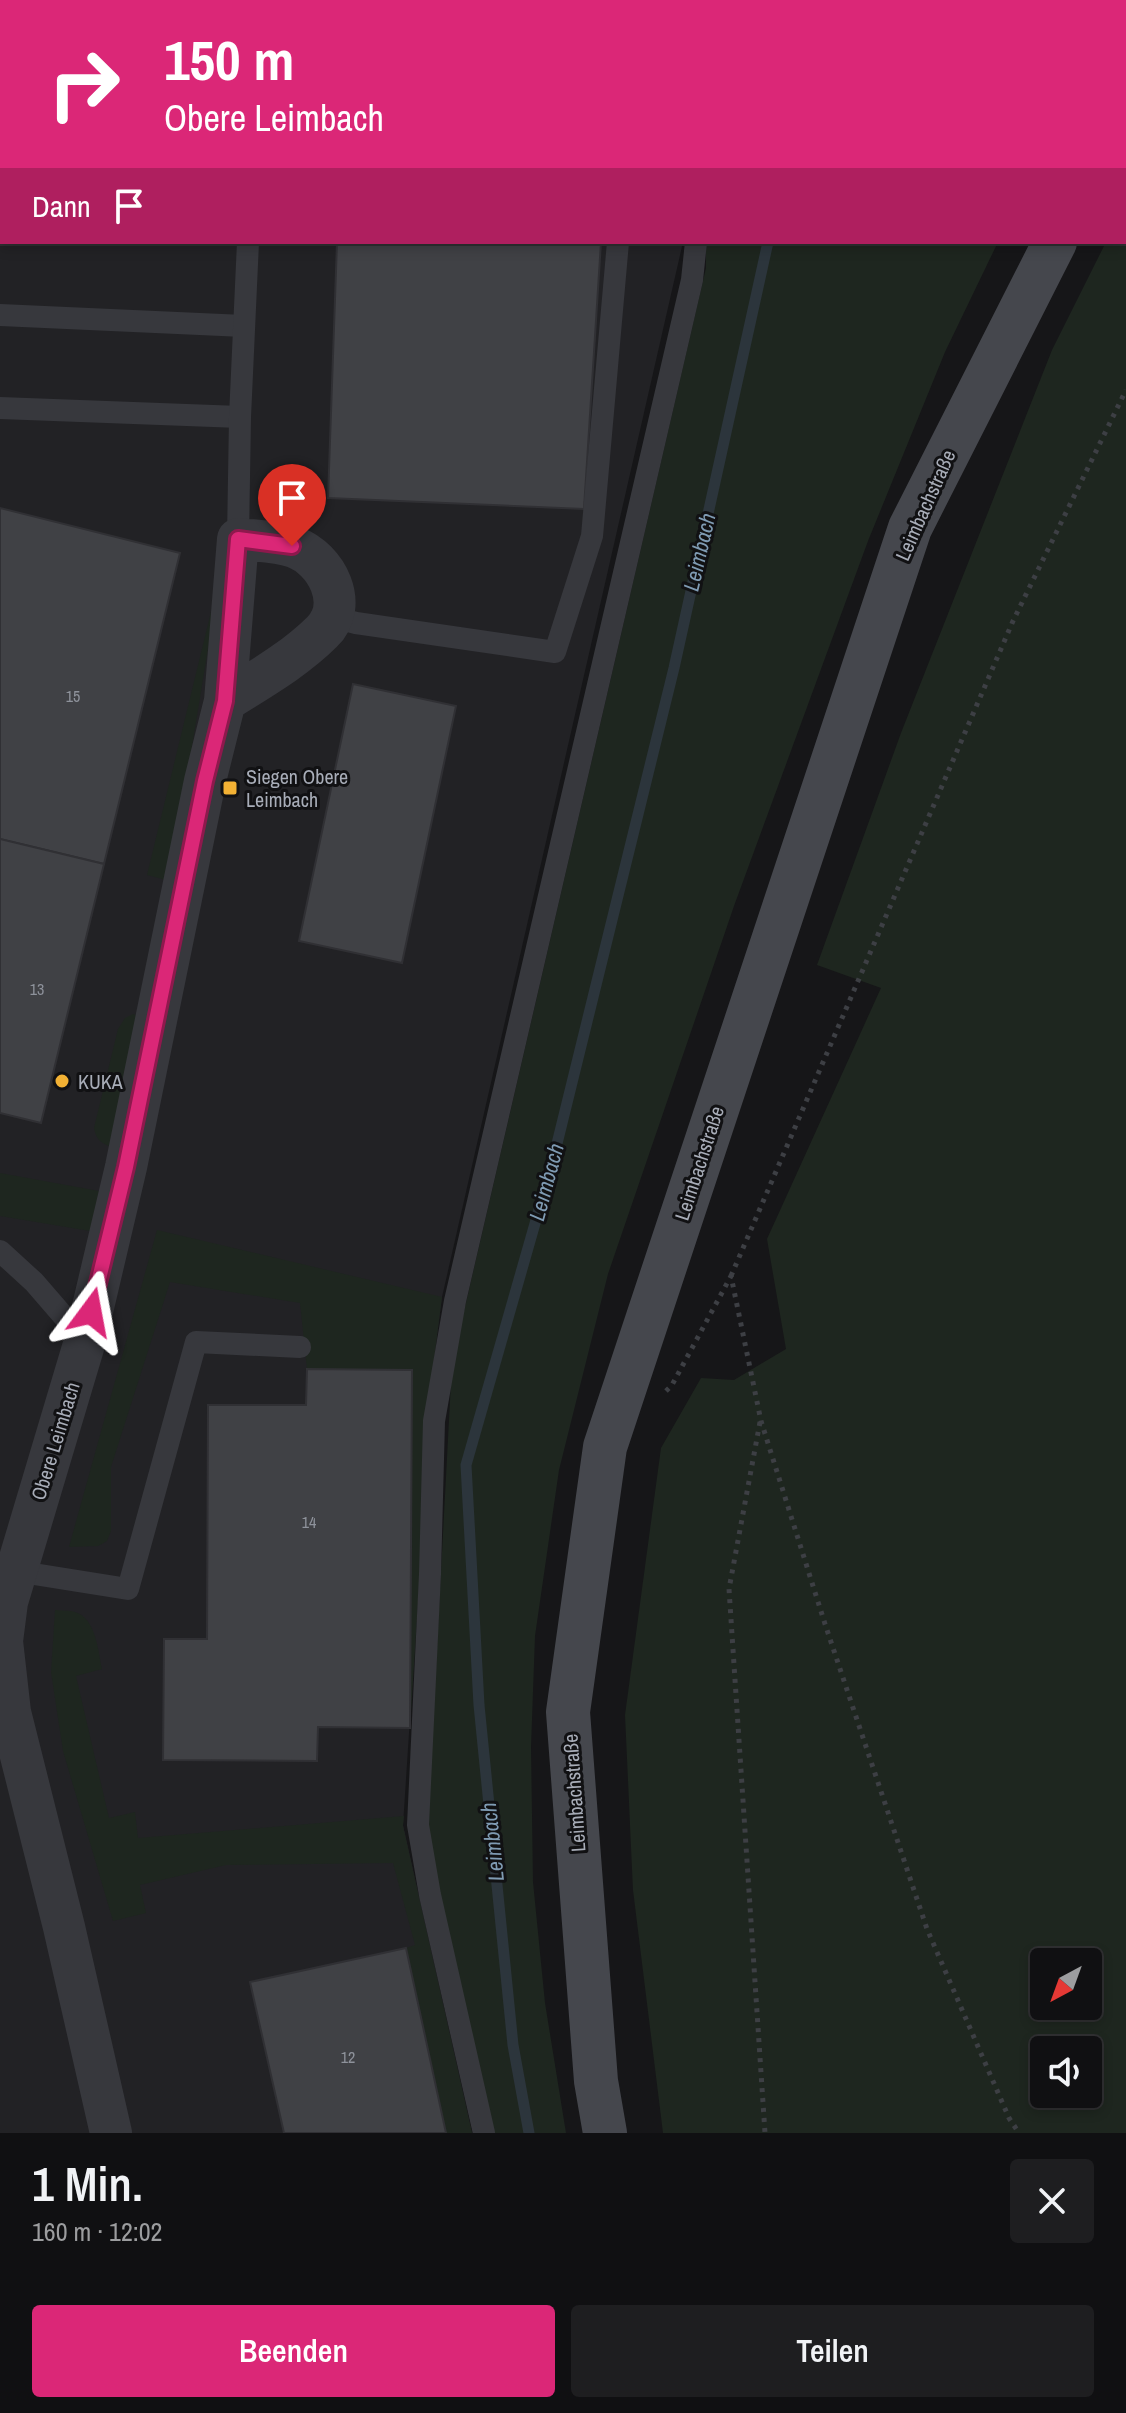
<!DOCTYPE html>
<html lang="de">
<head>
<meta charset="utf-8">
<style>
  body { margin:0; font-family:"Archivo Narrow",sans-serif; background:#1e1e20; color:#f1f3f6; height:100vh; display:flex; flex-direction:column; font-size:30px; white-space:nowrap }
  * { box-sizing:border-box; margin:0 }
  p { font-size:26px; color:#9c9d9f }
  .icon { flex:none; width:44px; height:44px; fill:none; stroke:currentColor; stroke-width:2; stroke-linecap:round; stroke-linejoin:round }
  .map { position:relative; height:2133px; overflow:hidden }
  .panel { display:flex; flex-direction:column; background:#101012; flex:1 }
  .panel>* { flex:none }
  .hud { position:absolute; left:0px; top:0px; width:1126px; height:244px; box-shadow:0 4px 12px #0003,0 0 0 2px #303032; background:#db2777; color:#fff; overflow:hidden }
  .needle { width:52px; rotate:221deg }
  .buttons { position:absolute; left:1030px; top:1948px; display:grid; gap:16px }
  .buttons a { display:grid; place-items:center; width:72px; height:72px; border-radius:8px; background:#101012; box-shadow:0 4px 12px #0003,0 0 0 2px #303032; font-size:40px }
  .pin { position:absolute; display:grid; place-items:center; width:68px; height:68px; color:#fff; margin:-82px -34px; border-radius:50% 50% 50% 0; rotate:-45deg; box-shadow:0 0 8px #0007 }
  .pin .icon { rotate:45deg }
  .me { position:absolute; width:88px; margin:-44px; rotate:13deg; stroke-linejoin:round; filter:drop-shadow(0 0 6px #0008) }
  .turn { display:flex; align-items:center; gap:28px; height:168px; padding:0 32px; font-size:36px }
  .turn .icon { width:104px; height:104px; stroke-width:2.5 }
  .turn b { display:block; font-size:56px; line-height:68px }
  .then { display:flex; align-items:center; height:76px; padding:0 32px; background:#0003; gap:16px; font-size:30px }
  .round { display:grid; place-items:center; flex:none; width:84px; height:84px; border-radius:8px; background:#1e1e20 }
  .headline { display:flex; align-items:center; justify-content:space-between; height:136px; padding:0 32px }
  h1 { font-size:48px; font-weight:600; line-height:60px }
  .button { display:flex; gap:16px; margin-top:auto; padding:16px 32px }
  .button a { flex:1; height:92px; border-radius:8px; background:#db2777; color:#fff; font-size:32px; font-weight:600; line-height:92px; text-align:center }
  .button a+a { background:#1e1e20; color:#f1f3f6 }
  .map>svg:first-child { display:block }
</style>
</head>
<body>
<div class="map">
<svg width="1126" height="2133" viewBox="0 0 1126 2133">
  <rect width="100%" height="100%" fill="#161618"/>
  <polygon fill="#222225" points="0,0 682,0 682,2 2,2 2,242 683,242 442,1297 433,1367 403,1825 472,2133 0,2133"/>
  <g fill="#1e261f" fill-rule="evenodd">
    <polygon points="704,0 1126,0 1126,18 1124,21 1124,2 704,2"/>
    <path d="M1126,203V2133H663L633,1890L625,1715L661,1448L701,1378L734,1380L786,1349L767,1239L881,988L817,965L901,733L1052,350L1106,242H1124V207ZM1044,1962H1088V2006H1044ZM1044,2050H1088V2094H1044Z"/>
    <polygon points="706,242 998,242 945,352 868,541 734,906 608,1274 559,1470 535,1636 531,1747 533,1882 545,2003 566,2133 493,2133 427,1837 452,1363 706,268"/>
    <polygon points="220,575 170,881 147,875"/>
    <path d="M133,1014L139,1016L109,1146C99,1142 96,1138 94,1128L118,1029L125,1018Z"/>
    <polygon points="0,1173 99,1191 90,1231 0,1216"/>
    <polygon points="157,1230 442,1297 433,1367 410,1728 412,1370 307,1369 300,1303 170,1282 111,1467 111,1531 107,1541 98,1546 69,1547"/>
    <path d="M55,1610C61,1611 69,1610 75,1612C96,1618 98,1651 102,1669L76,1676L109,1818L135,1812L138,1838L404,1816L403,1826L472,2133H446L406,1948L415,1945L393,1863L226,1865L140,1885L146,1913L113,1921L63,1751L51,1672Z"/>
  </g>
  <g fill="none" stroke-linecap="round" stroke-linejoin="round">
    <g stroke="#2c353c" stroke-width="11">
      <polyline points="760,0 760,2"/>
      <polyline points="529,2133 513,2045 479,1705 466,1465 552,1164 674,668 768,242"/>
    </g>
  </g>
  <g fill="#404145" stroke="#303034" stroke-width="2">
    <polygon points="104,0 218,0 217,2 104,2"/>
    <rect x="0" y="2" width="2" height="196"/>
    <polygon points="337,242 601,242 584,509 328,498"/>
    <polygon points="0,508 180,553 104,864 0,839"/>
    <polygon points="353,684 456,706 402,963 299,941"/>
    <polygon points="0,839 104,864 41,1123 0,1113"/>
    <polygon points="307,1369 412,1370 410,1728 318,1727 317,1761 163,1760 164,1639 207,1639 208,1405 306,1405"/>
    <polygon points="406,1948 446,2133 284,2133 250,1982"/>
  </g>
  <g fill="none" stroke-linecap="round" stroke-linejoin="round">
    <g stroke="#3d3f44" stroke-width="5" stroke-dasharray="4 6" stroke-linecap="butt">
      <polyline points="731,1276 1013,621 1126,390"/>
      <polyline points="666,1391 672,1385 731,1276 761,1421 825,1624 927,1929 1009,2118 1019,2133"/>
      <polyline points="760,1422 729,1589 765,2133"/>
    </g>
    <g stroke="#37383d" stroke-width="22">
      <polyline points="618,0 618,2"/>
      <polyline points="692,0 692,2"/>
      <polyline points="256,2 256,0"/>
      <polyline points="0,218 2,218"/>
      <polyline points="0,315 244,326"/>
      <polyline points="0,408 240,417"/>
      <polyline points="238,539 240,417 248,242"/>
      <polyline points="333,617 356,623 555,652 592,536 618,242"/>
      <polyline points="0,1251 34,1282 85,1341"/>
      <polyline points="15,1571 128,1589 196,1342 300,1347"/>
      <polyline points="484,2133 430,1895 418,1825 430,1574 434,1421 455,1301 692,280 696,242"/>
    </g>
    <path stroke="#37383d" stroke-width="42" d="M111,2133L64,1927L10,1712L2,1641L7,1602L85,1341L126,1167L205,781L225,701L238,539C256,541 277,541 294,547C327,559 350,605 322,632C294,660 258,680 225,701"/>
    <g stroke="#45474d" stroke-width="44">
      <polyline points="1124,106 1126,102"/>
      <polyline points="605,2133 596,2081 568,1712 605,1447 910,528 1055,242"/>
    </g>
  </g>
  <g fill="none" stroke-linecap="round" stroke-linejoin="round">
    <g stroke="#8e194d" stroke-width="20">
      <polyline id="route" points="91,1312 126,1167 205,781 225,701 238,539 292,546"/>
    </g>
    <use href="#route" stroke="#db2777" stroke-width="14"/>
  </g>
  <g fill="#f2b134" stroke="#111113" stroke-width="3">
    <rect x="222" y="780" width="16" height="16" rx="4"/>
    <circle cx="62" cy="1081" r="8"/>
  </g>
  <g text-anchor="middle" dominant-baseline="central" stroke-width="6" stroke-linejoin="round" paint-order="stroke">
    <g font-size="16" fill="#8e929b">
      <text x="73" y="696">15</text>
      <text x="37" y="989">13</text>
      <text x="309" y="1522">14</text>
      <text x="348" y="2057">12</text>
    </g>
    <g font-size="20" fill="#a8adb8" stroke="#111113">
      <text transform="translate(925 505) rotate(-66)">Leimbachstraße</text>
      <text transform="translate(699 1163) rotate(-72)">Leimbachstraße</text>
      <text transform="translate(55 1441) rotate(-73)">Obere Leimbach</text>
      <text transform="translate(574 1793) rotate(-94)">Leimbachstraße</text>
    </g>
    <g font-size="20" fill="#a8adb8" stroke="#111113" text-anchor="start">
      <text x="246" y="776">Siegen Obere<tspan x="246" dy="23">Leimbach</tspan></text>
      <text x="78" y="1081">KUKA</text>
    </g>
    <g font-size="22" font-style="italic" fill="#7f9bb3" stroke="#111113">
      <text transform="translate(699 552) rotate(-77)">Leimbach</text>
      <text transform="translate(546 1182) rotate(-75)">Leimbach</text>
      <text transform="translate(492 1842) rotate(-96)">Leimbach</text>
    </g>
  </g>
</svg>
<div class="buttons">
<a><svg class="needle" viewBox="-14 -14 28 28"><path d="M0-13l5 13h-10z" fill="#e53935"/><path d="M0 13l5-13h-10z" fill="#9c9d9f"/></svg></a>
<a><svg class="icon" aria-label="sound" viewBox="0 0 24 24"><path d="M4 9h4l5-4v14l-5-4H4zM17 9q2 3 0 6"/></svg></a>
</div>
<div class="pin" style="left:292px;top:546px;background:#d93025"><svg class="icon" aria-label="arrive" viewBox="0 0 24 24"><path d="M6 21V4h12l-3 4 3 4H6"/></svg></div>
<svg class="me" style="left:91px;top:1312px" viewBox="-20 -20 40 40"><path d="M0-17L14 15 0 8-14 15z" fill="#db2777" stroke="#fff" stroke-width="4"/></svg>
<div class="hud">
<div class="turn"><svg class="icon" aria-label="right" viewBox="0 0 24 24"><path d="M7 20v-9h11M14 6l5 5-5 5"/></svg><div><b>150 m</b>Obere Leimbach</div></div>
<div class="then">Dann<svg class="icon" aria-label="arrive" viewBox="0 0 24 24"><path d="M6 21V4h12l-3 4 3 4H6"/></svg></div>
</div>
</div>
<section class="panel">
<div class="headline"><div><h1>1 Min.</h1><p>160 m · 12:02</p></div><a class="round"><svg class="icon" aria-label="close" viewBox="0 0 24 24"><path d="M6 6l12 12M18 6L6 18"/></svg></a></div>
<div class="button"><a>Beenden</a><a>Teilen</a></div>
</section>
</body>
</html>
